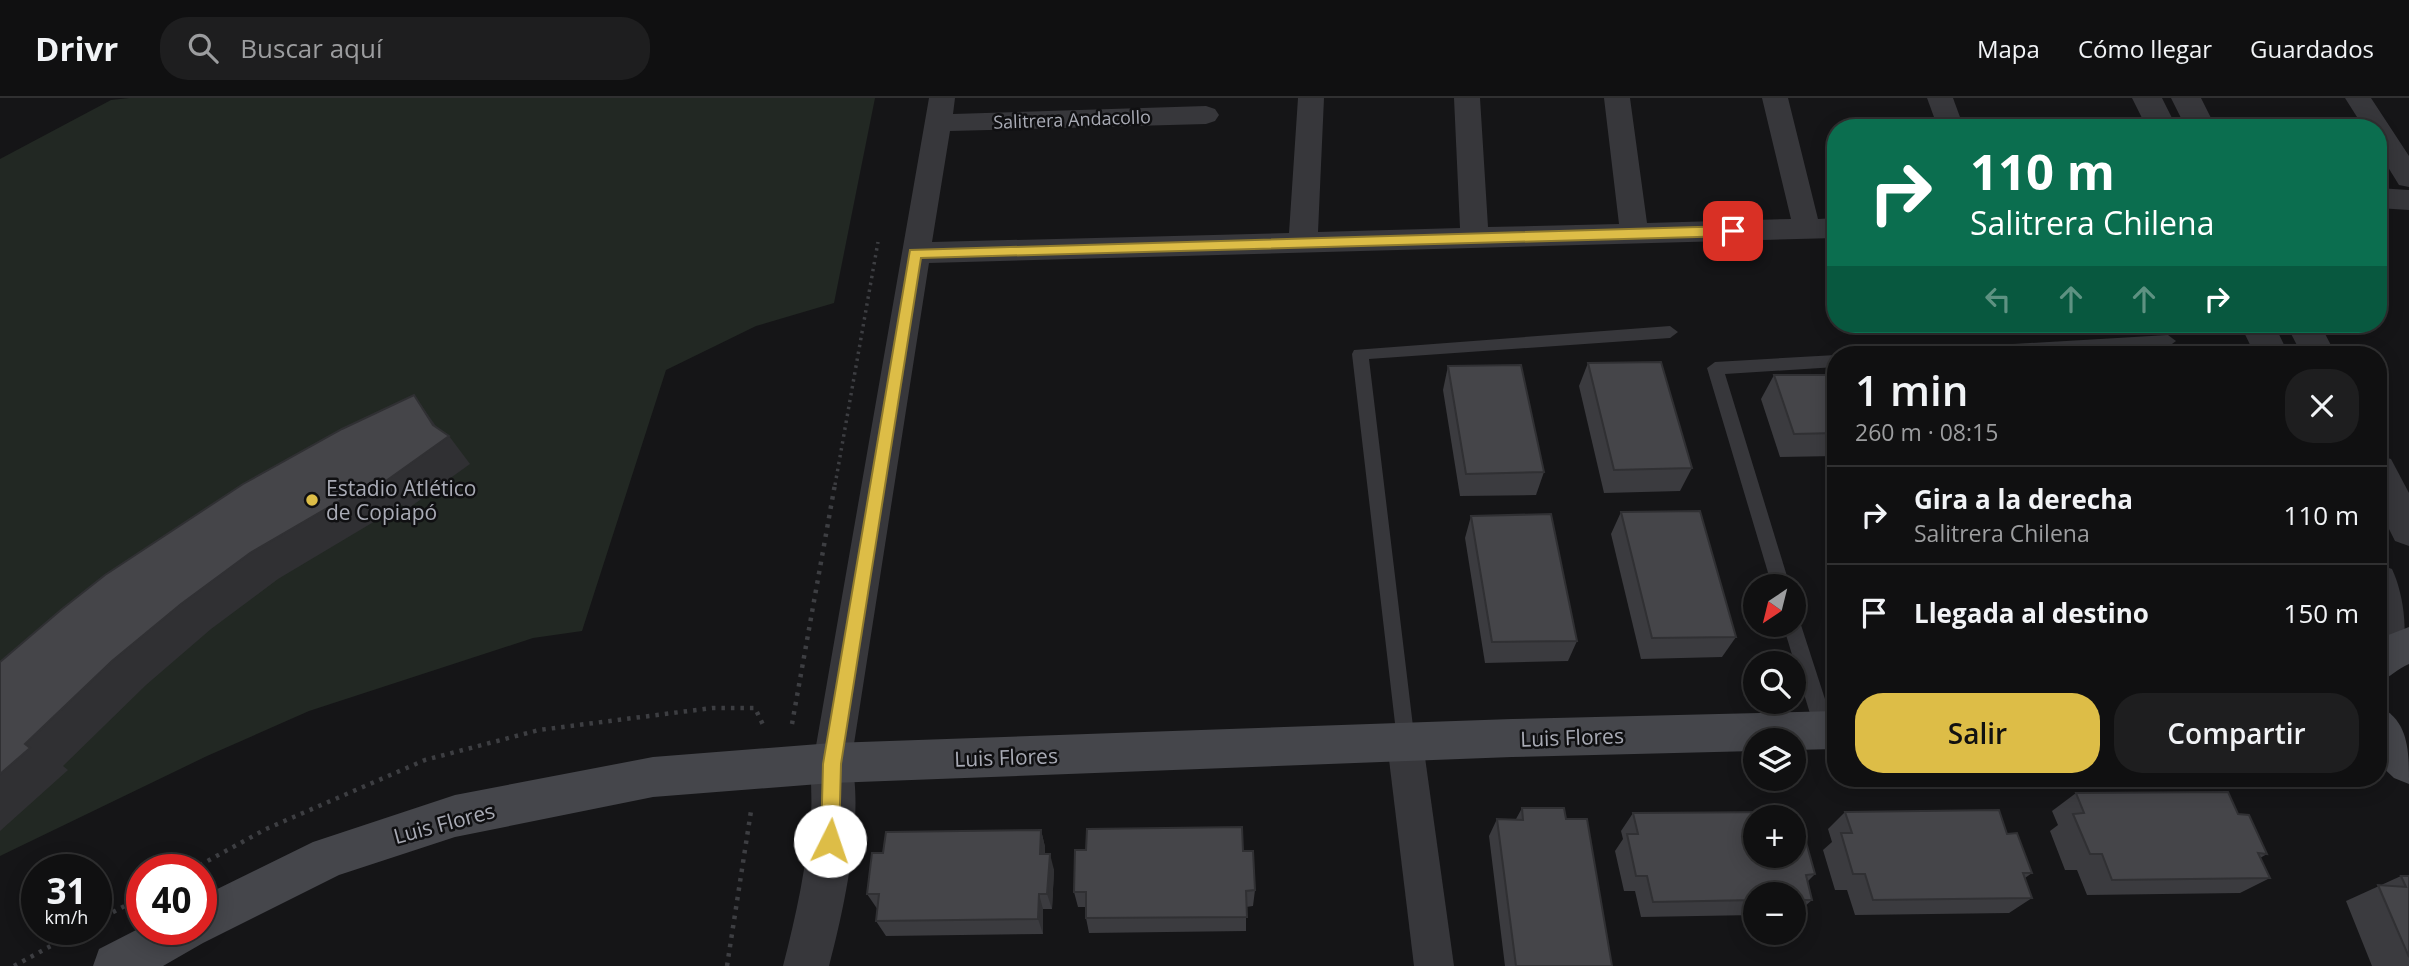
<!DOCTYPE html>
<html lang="es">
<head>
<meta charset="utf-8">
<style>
  body { margin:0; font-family:"Open Sans",sans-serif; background:#1e1e1f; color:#f1f3f6; height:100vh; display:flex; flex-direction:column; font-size:26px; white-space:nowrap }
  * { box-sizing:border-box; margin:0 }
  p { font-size:23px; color:#9c9d9f }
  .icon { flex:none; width:38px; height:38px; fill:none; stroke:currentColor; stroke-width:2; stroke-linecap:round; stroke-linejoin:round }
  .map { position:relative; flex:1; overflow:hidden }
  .side { position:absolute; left:1827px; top:248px; width:560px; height:441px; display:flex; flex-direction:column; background:#101011; border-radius:28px; box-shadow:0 4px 18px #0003,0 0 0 2px #303031 }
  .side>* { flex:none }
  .banner { position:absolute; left:1827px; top:21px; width:560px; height:214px; border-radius:28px; box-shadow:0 4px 18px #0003,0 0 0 2px #303031; background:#0b6e4f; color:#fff; overflow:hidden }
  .needle { width:46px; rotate:215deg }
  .buttons { position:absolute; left:1743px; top:476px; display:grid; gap:14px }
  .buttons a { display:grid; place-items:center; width:63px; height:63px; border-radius:50%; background:#101011; box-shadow:0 4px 18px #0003,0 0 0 2px #303031; font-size:35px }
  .speed { position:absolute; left:21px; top:756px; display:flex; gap:14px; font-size:35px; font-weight:700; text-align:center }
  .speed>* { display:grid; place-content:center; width:91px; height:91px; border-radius:50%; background:#101011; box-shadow:0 4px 18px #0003,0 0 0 2px #303031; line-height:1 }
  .speed small { font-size:18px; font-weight:400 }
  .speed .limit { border:10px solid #d22; background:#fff; color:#111 }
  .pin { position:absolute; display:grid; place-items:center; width:60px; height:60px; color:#fff; margin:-30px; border-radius:14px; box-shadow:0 4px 10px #0006 }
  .me { position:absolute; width:77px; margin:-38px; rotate:4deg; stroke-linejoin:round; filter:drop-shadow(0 0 5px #0008) }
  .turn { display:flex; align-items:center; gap:24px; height:147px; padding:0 28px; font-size:32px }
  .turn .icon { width:91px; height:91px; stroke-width:2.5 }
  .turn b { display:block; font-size:49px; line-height:60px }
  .lanes { display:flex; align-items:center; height:66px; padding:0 28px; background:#0003; justify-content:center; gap:35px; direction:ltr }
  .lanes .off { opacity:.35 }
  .round { display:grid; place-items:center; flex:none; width:74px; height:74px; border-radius:28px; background:#1e1e1f }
  .headline { display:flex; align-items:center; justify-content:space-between; height:119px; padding:0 28px }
  h1 { font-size:42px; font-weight:600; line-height:52px }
  .action { display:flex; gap:14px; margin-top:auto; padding:14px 28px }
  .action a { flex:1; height:80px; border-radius:28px; background:#ddbd47; color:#111; font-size:28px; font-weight:600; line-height:80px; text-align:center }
  .action a+a { background:#1e1e1f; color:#f1f3f6 }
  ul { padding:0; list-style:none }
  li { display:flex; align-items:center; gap:21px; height:98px; padding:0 28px; border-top:2px solid #303031 }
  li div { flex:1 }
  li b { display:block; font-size:26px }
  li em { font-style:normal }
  header { display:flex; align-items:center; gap:42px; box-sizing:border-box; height:98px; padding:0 35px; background:#101011; border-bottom:2px solid #303031 }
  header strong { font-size:33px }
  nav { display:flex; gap:38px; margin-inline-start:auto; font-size:24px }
  .search { width:490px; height:63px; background:#1e1e1f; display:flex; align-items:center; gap:18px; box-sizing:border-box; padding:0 24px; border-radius:28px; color:#9c9d9f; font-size:26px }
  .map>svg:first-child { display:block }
</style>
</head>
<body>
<header>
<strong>Drivr</strong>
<div class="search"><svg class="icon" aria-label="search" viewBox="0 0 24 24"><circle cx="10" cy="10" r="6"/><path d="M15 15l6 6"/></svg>Buscar aquí</div>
<nav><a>Mapa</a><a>Cómo llegar</a><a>Guardados</a></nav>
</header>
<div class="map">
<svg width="2409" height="868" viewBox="0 0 2409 868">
  <rect width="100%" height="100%" fill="#151517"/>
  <polygon fill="#222823" points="129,0 875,0 834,205 756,228 666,272 582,533 533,540 309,613 207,658 0,758 0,61 111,2"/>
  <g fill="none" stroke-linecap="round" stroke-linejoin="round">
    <polyline stroke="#3d3e42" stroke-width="3.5" stroke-dasharray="2.5 4.5" stroke-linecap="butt" points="835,387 878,144"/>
    <g stroke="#3d3e42" stroke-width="4.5" stroke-dasharray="3.5 6" stroke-linecap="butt">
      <polyline points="792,626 835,386"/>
      <polyline points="191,772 266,731 425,662 539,632 712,610 755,610 764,629"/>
      <polyline points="96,823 142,799"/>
      <polyline points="14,868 82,831"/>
      <polyline points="727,868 751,713"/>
    </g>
    <g fill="#37373b" fill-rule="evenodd">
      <polygon points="1670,228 1678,234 1670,240 1369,261 1415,645 1412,651 1405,654 1398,651 1352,256 1354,252"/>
      <polygon points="2168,237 2176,243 2168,249 2026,257 1920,257 1928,251"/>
      <polygon points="1836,257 1836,269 1725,276 1790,488 1772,488 1707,270 1715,264"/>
      <polygon points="1794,520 1798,521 1801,527 1835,632 1832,638 1825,641 1818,638 1815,632 1783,527 1794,527"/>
    </g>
    <g fill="#37373b" fill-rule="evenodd">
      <polygon points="929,0 955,0 953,16 1206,8 1215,11 1219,17 1215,23 1206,26 950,33 932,144 1289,135 1298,0 1324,0 1318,134 1460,130 1454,0 1480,0 1488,129 1619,126 1604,0 1630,0 1647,125 1791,121 1762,0 1788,0 1818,121 1836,120 1836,140 929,165 851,665 845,677 832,682 819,677 813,665"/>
      <polygon points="1927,0 1953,0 1964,30 1938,30"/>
      <polygon points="2345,0 2371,0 2409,58 2409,89 2399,87 2378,53 2378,30 2364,30"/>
      <polygon points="2378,90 2409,92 2409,112 2378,110"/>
      <polygon points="1405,628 1418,633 1423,645 1454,868 1414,868 1387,645 1392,633"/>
    </g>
    <g fill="#37373b" fill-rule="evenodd">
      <polygon points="2132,0 2162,0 2177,30 2147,30"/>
      <polygon points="2171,0 2201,0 2216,30 2186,30"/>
      <polygon points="2240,226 2274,226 2289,257 2255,257"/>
      <polygon points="2286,226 2320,226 2336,257 2302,257"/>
      <polygon points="2378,357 2391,361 2409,395 2409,448 2395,443 2378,409"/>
      <path d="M2378,466L2392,471C2405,499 2409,541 2399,570L2385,575L2378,573Z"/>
      <path d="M832,645L847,651C869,701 843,815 829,868H783C796,818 807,767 811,714C813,692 807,672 817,651Z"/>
    </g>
    <g fill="#45464b" fill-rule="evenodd">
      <path d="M2409,529V566C2397,571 2391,579 2378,584V541Z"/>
      <path d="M2378,608C2409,622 2409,653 2409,686L2394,680L2378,665Z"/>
      <polygon points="1836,613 1836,651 1794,652 1794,642 1755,642 1755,653 1512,659 832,685 653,699 455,739 339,777 203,845 163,868 93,868 99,851 142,829 201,831 201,799 313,744 455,697 653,659 832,645 1512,621"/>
    </g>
  </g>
  <g fill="#3b3b3f">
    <polygon points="2146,249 2223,257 2139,257"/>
    <polygon points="1588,265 1692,370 1680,393 1604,395 1579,288"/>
    <polygon points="1448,268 1544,374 1536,397 1460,398 1443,292"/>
    <polygon points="1774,277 1836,277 1836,358 1780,359 1761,301"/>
    <polygon points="1621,414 1736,539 1722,559 1641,561 1611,436"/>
    <polygon points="1471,418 1577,543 1568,563 1485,565 1465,440"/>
    <polygon points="1836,472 1836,516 1826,485"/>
    <polygon points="2076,695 2238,716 2267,756 2260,760 2270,780 2240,795 2087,797 2077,772 2065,772 2050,733 2058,727 2052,713"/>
    <polygon points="1522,710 1566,721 1612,868 1505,868 1489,738 1497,721 1516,721"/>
    <polygon points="1845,714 2032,775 2025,780 2032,800 2009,815 1855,817 1847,792 1835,792 1823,752 1832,744 1828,731"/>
    <polygon points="1633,715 1755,719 1815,776 1808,783 1812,802 1795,817 1794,817 1794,796 1755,796 1755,817 1641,819 1635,793 1624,793 1615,753 1623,741 1621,733"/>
    <polygon points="1041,732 1045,749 1045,756 1054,772 1052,811 1043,811 1043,836 886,838 876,823 878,812 867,796"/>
    <polygon points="1243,753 1255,792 1253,808 1246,809 1246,833 1089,835 1086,820 1086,809 1078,809 1074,794"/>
    <polygon points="2401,778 2409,778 2409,868 2372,868 2346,803"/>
  </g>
  <g fill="#303033">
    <polygon points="414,297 445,341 449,338 470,366 406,412 402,407 278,481 211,531 146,587 63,668 68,672 0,733 0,676 25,646 112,563 181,506 250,455 433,327"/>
    <polygon points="1041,732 1045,749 1044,772 1040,756"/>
    <polygon points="1050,756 1054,772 1052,811 1047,796"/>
    <polygon points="1039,796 1043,811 1043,836 1038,821"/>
  </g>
  <g fill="#454549" stroke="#303033" stroke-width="2">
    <polygon points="2146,249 2221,254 2223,257 2149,257"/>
    <polygon points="1661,264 1692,370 1614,372 1588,265"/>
    <polygon points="1521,267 1544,374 1466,376 1448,268"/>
    <polygon points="1774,277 1836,277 1836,335 1794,336"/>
    <polygon points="414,297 433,327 449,338 383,385 379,380 250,455 181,506 112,563 25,646 30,650 0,676 0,564 62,511 105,477 243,386 342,331"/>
    <polygon points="1700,413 1736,539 1652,540 1621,414"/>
    <polygon points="1551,416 1577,543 1492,544 1471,418"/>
    <polygon points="2228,694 2238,716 2249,717 2267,756 2258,755 2270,780 2112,782 2102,756 2090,756 2073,716 2084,715 2076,695"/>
    <polygon points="1522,710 1564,710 1566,721 1587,721 1612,868 1516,868 1497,721 1523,722"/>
    <polygon points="1999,712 2007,736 2017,735 2032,775 2023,775 2032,800 1873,802 1865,776 1853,776 1841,735 1852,735 1845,714"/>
    <polygon points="1787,714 1788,719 1755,719 1755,758 1794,758 1794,737 1804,737 1815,776 1806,777 1812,802 1794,802 1794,796 1755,796 1755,802 1653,804 1647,778 1636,778 1627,736 1638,736 1633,715"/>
    <polygon points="1242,729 1243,753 1253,753 1255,792 1246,793 1247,819 1086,820 1086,794 1074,794 1075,752 1086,752 1087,731"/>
    <polygon points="1041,732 1040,756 1050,756 1047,796 1039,796 1038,821 876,823 879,796 867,796 872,755 883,755 886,734"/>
    <polygon points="2401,778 2409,778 2409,859 2378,787 2406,789"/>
  </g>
  <polygon fill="#ddbd47" stroke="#907b2e" stroke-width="2" points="1733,128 1740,133 1733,138 921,160 841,666 839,743 836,749 830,752 823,749 821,743 823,666 910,152"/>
  <circle fill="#ddbd47" stroke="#101012" stroke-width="2.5" cx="312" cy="402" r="7"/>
  <g text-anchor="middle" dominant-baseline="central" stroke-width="5" stroke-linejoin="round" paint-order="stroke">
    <g font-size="18" fill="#a9abb5" stroke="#101012">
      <text transform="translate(1072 21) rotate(-2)">Salitrera Andacollo</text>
    </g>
    <g font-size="21" fill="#a9abb5" stroke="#101012" text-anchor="start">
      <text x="326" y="390">Estadio Atlético<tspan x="326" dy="24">de Copiapó</tspan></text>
    </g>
    <g font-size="21" fill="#a9abb5" stroke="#101012">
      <text transform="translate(1572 639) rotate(-2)">Luis Flores</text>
      <text transform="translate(1006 659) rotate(-2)">Luis Flores</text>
      <text transform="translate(444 725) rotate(-15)">Luis Flores</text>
    </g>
  </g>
</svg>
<div class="buttons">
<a><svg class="needle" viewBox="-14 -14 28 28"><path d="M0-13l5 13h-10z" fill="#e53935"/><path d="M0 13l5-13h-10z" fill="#9c9d9f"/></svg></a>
<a><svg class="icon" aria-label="search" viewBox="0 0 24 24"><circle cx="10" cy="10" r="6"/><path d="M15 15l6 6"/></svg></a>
<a><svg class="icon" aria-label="layers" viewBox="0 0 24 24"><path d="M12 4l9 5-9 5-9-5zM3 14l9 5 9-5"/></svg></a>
<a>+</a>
<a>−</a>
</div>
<div class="speed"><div>31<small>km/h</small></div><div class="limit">40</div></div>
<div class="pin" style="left:1733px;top:133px;background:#d93025"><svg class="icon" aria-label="arrive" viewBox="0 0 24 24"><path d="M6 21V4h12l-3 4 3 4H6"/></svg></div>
<svg class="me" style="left:830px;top:743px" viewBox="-20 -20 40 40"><circle r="19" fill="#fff"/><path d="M0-13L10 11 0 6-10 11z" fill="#ddbd47"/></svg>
<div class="banner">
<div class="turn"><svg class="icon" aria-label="right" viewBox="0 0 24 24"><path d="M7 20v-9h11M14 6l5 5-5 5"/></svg><div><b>110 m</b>Salitrera Chilena</div></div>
<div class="lanes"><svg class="icon off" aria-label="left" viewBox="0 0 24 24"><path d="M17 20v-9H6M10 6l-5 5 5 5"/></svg><svg class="icon off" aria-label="ahead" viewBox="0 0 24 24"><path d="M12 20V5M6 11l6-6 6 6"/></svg><svg class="icon off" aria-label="ahead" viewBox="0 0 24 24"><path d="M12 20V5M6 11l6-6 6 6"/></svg><svg class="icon" aria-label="right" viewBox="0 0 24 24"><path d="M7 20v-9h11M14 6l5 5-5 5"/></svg></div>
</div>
<section class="side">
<div class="headline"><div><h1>1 min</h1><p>260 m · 08:15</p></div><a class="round"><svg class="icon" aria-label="close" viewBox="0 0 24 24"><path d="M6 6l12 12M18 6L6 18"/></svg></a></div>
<ul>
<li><svg class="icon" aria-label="right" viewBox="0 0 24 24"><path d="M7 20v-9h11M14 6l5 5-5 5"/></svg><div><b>Gira a la derecha</b><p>Salitrera Chilena</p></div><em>110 m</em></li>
<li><svg class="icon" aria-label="arrive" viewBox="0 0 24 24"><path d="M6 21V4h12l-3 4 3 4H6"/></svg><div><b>Llegada al destino</b></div><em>150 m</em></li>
</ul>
<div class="action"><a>Salir</a><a>Compartir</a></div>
</section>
</div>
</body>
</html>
